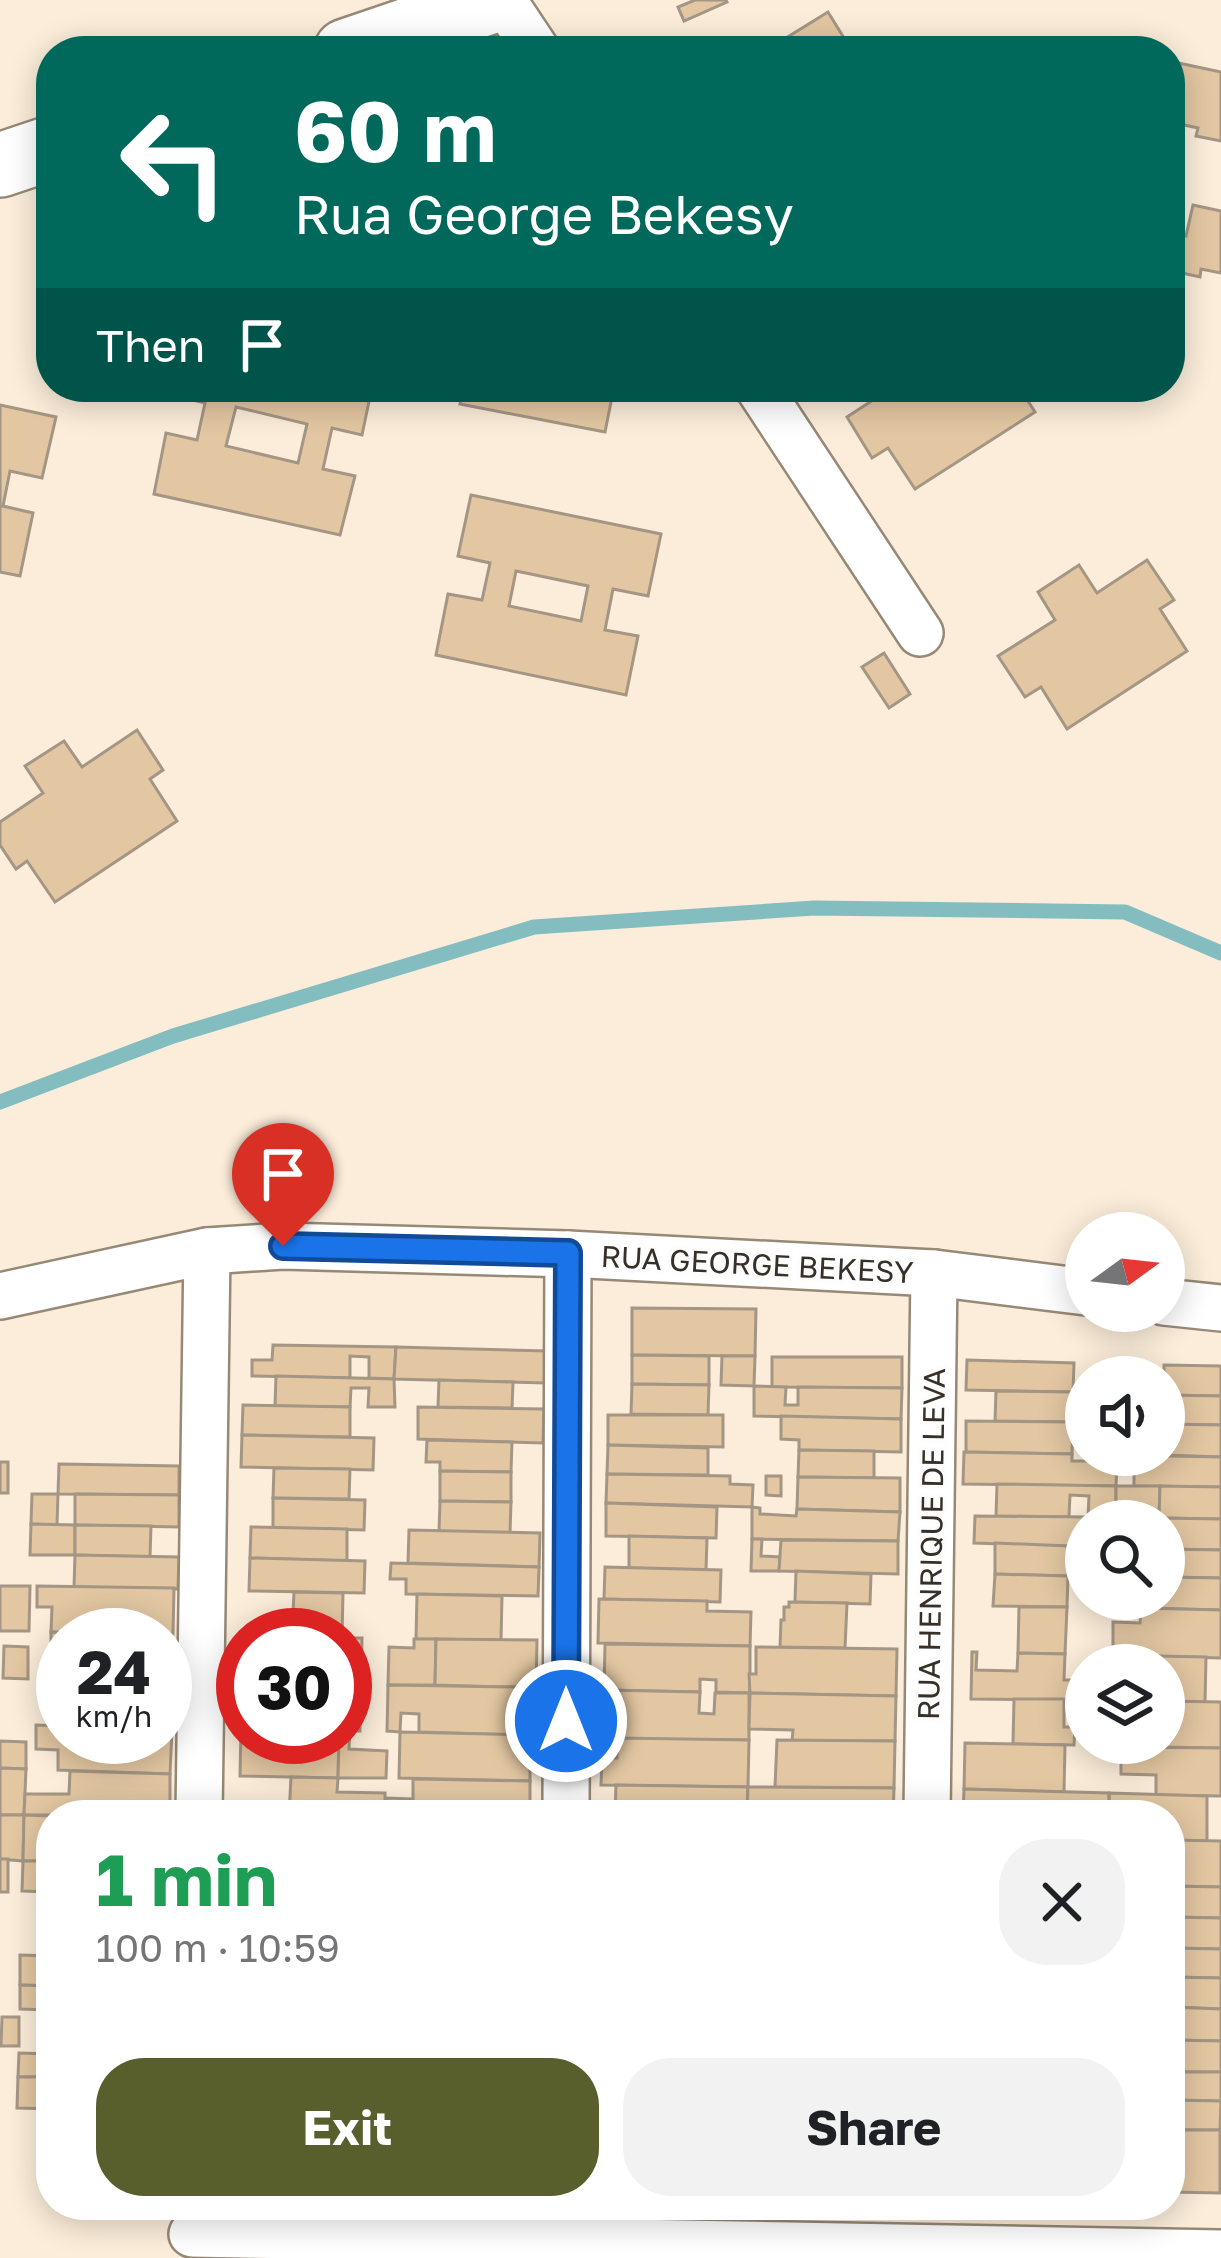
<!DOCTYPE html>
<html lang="en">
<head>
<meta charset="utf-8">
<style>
  body { margin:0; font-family:"Golos Text",sans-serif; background:#f2f2f2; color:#202124; height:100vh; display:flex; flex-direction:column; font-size:45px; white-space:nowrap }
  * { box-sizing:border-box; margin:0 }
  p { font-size:39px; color:#757577 }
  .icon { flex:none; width:66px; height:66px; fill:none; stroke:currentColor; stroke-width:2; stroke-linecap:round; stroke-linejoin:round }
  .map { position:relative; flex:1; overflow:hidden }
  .side { position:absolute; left:36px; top:1800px; width:1149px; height:420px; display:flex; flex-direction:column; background:#fff; border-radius:48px; box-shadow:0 6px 30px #0003 }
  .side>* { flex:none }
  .hud { position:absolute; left:36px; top:36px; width:1149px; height:366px; border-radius:48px; box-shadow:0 6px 30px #0003; background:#00695c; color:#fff; overflow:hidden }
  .needle { width:78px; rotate:75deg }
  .buttons { position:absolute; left:1065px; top:1212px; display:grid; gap:24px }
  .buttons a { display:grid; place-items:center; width:120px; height:120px; border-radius:50%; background:#fff; box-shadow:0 6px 30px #0003; font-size:60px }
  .speed { position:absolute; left:36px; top:1608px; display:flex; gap:24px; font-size:60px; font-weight:700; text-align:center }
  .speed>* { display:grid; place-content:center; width:156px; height:156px; border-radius:50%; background:#fff; box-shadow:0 6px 30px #0003; line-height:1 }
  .speed small { font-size:30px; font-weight:400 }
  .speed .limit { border:18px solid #d22; background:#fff; color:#111 }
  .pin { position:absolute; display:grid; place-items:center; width:102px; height:102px; color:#fff; margin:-123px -51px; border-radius:50% 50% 50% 0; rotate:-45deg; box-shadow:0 0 12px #0007 }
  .pin .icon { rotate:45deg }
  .me { position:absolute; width:132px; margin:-66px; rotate:0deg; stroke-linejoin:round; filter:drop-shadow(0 0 9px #0008) }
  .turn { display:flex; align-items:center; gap:42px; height:252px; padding:0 60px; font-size:54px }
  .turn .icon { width:156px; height:156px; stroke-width:2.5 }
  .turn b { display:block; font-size:84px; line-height:102px }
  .then { display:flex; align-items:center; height:114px; padding:0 60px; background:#0003; gap:24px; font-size:45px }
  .round { display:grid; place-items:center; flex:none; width:126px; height:126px; border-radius:48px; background:#f2f2f2 }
  .head { display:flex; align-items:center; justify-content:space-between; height:204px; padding:0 60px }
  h1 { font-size:72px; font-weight:700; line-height:90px; color:#1e9e55 }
  .primary-button { display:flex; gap:24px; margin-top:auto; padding:24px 60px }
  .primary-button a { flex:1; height:138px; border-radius:48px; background:#585e2c; color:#fff; font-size:48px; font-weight:700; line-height:138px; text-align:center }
  .primary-button a+a { background:#f2f2f2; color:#202124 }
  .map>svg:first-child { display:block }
</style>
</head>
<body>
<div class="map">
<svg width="1221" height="2258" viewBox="0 0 1221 2258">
  <rect width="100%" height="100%" fill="#fcedda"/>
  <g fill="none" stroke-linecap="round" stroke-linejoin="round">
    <polyline stroke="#84bdbf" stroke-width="15" points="0,1102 173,1036 534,927 814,908 1125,912 1221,953"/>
  </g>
  <g fill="#e3c7a2" stroke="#a49684" stroke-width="3" fill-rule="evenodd">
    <polygon points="695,0 726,0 727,2 684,21 678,7"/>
    <polygon points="828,12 852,51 765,51"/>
    <polygon points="1084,40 1135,51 1082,51"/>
    <polygon points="1174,62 1221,72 1221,141 1196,136 1198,128 1170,122"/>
    <polygon points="1193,205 1221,211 1221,273 1201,269 1200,277 1173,271 1180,235 1186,236"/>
    <path d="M173,387H372L362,435L332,428L323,469L355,476L340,535L154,494L166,433L197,440L205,403L171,395ZM236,407L307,424L298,463L226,446Z"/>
    <polygon points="464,387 614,387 605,432 460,404"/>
    <polygon points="893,387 1019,387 1035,412 915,489 888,448 872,458 847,417"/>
    <polygon points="0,405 56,417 42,478 10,471 3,506 33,513 20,576 0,572"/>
    <path d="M471,495L661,534L648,596L613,589L605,630L638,636L626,695L436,655L448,594L482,600L490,563L458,556ZM516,571L588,586L581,621L509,606Z"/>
    <polygon points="1147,560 1174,600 1160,609 1187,651 1067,729 1041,687 1025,697 998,656 1055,620 1038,592 1079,565 1097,593"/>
    <polygon points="884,653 910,694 889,708 862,667"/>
    <polygon points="137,730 163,770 150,779 177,821 55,902 27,861 16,869 0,845 0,822 43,793 25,766 64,741 82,767"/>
    <polygon points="632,1308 756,1309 755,1356 632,1355"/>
    <polygon points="273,1345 396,1347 394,1379 369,1378 369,1357 350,1356 350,1378 252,1376 252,1360 272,1360"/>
    <polygon points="396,1347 546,1351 546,1383 394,1379"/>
    <polygon points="632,1355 709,1356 709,1385 632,1384"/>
    <polygon points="722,1356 755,1356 754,1386 721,1385"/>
    <polygon points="772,1357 902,1357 902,1388 772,1387"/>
    <polygon points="967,1360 1074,1363 1073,1392 966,1390"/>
    <polygon points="1164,1365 1221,1366 1221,1396 1164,1395"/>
    <polygon points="276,1376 394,1379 395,1407 368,1407 369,1388 351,1388 350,1407 275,1406"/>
    <polygon points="439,1380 513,1382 512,1408 438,1407"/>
    <polygon points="632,1384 709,1385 708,1415 631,1414"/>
    <polygon points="754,1386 786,1387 785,1405 798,1405 798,1387 902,1388 901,1419 754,1416"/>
    <polygon points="996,1391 1073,1392 1073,1422 995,1421"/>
    <polygon points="1164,1395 1221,1396 1221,1425 1164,1424"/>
    <polygon points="243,1405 350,1407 350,1437 242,1435"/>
    <polygon points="418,1407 544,1409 543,1443 418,1439"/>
    <polygon points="608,1415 723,1415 723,1447 608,1445"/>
    <polygon points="781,1416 901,1419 901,1452 799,1450 799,1440 781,1439"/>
    <polygon points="966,1421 1073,1422 1072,1454 966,1452"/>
    <polygon points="1164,1424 1221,1425 1221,1457 1163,1455"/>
    <polygon points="242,1435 374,1438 373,1470 241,1467"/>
    <polygon points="427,1440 512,1442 511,1472 440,1471 440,1462 426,1462"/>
    <polygon points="608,1445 708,1448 708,1475 607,1474"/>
    <polygon points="799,1450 874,1451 874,1478 798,1477"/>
    <polygon points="964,1452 1072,1454 1072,1461 1117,1461 1116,1486 963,1484"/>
    <polygon points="1117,1455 1221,1457 1221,1487 1134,1486 1134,1470 1116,1470"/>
    <rect x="0" y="1462" width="8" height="31"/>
    <polygon points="59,1464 179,1466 179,1495 58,1494"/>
    <polygon points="274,1468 350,1469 349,1499 273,1498"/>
    <polygon points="440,1471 511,1472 511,1502 440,1501"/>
    <polygon points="607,1474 730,1476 730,1484 753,1485 752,1507 606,1503"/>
    <polygon points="766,1476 781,1476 781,1496 766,1495"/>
    <polygon points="798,1477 900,1478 900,1512 797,1509"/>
    <polygon points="997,1484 1116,1486 1116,1518 1088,1517 1089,1496 1070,1495 1069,1517 996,1516"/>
    <polygon points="1116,1486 1160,1486 1159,1518 1116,1518"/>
    <polygon points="1160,1486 1221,1487 1221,1519 1159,1518"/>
    <polygon points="32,1494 58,1494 57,1525 31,1524"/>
    <polygon points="75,1494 179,1495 179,1527 75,1525"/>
    <polygon points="273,1498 365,1500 364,1530 273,1528"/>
    <polygon points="440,1501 511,1502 510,1533 439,1532"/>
    <polygon points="606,1503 717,1507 716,1538 606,1536"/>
    <polygon points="752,1507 760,1508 760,1514 796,1516 797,1509 900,1512 898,1541 752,1539"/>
    <polygon points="975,1516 1088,1517 1116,1518 1116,1521 1086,1521 1086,1547 974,1543"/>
    <polygon points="1157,1518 1221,1519 1221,1550 1164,1549 1164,1521"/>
    <polygon points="31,1524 75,1525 75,1555 30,1555"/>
    <polygon points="75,1525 151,1526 150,1557 75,1555"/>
    <polygon points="251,1527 347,1529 347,1561 250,1558"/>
    <polygon points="409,1530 540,1533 539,1567 408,1563"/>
    <polygon points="629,1536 707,1538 706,1570 629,1568"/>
    <polygon points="752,1539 762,1539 761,1556 780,1557 779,1571 751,1571"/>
    <polygon points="781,1540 898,1541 898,1574 779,1571"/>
    <polygon points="995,1543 1069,1546 1068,1576 995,1574"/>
    <polygon points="1164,1549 1221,1550 1221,1578 1164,1577"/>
    <polygon points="75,1555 179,1557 178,1589 74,1587"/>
    <polygon points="250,1558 365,1561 364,1593 249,1591"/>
    <polygon points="391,1563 539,1567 538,1596 406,1594 406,1579 390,1579"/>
    <polygon points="605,1567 721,1570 720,1602 604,1599"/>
    <polygon points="796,1571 871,1574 870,1604 795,1602"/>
    <polygon points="995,1574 1068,1576 1067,1607 993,1606"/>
    <polygon points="1164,1577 1221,1578 1221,1610 1141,1608 1141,1599 1164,1599"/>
    <polygon points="0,1586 30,1586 29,1631 0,1631"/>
    <polygon points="37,1586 174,1588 173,1634 51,1632 52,1607 37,1607"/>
    <polygon points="294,1592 343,1593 342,1635 292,1635"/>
    <polygon points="417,1594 502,1596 501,1640 416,1639"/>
    <polygon points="599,1599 707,1601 707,1611 751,1612 750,1646 598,1643"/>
    <polygon points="789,1602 847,1603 845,1648 780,1647 781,1620 784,1620 784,1607 789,1607"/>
    <polygon points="1019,1607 1067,1607 1065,1654 1018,1653"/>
    <polygon points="1141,1608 1221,1610 1221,1658 1113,1655 1113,1622 1140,1623"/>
    <polygon points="51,1632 126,1633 126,1635 63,1635 63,1655 51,1655"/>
    <polygon points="345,1638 362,1638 361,1684 345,1683"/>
    <polygon points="414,1639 436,1639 435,1685 388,1685 389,1647 414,1648"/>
    <polygon points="436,1639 537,1640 536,1688 435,1685"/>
    <polygon points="605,1644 750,1646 750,1693 716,1692 716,1680 700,1679 700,1692 604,1690"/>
    <polygon points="4,1646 28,1647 28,1679 3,1678"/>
    <polygon points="756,1647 897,1649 896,1696 750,1693 749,1674 756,1674"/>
    <polygon points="972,1652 977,1652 976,1670 1017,1671 1018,1653 1065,1654 1064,1680 1086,1680 1086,1700 971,1699"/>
    <polygon points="1157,1656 1206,1657 1205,1702 1164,1701 1164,1665 1157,1665"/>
    <polygon points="345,1683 361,1684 360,1731 345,1731"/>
    <polygon points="388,1685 517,1687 517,1735 419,1732 419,1714 401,1713 400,1732 387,1731"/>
    <polygon points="604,1690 700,1692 699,1713 714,1714 715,1693 749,1693 749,1740 602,1739"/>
    <polygon points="750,1693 896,1696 895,1741 792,1741 793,1730 749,1729"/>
    <polygon points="1014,1699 1064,1699 1064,1727 1075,1727 1074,1745 1013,1744"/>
    <polygon points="1164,1701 1221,1702 1221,1748 1156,1747 1157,1743 1164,1743"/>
    <polygon points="36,1725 63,1726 63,1737 142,1737 142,1742 156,1743 156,1737 165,1737 165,1728 172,1729 170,1774 58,1770 58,1750 36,1749"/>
    <polygon points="241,1729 243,1737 339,1737 338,1778 240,1776"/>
    <polygon points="345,1731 350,1731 349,1749 387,1751 386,1778 338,1778 339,1737 345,1737"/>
    <polygon points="400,1732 530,1735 530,1781 399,1778"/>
    <polygon points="617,1738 749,1740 748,1787 601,1785 602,1758 617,1758"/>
    <polygon points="777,1740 895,1741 894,1788 775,1787"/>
    <polygon points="0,1741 26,1742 26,1769 0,1768"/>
    <polygon points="965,1743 1065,1745 1064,1792 964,1789"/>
    <polygon points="1121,1747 1221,1748 1221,1796 1156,1795 1156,1775 1121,1774"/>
    <polygon points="0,1768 26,1769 24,1815 0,1815"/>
    <polygon points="70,1771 170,1774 170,1815 24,1815 25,1794 69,1794"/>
    <polygon points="291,1777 338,1778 337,1792 385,1793 385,1815 289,1815"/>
    <polygon points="413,1779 530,1781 530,1815 385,1815 386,1798 413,1799"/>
    <polygon points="616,1785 748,1787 747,1815 615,1815"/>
    <polygon points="748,1787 894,1788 893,1815 793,1815 793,1810 747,1808"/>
    <polygon points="964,1789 1109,1793 1109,1815 963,1815"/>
    <polygon points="1109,1793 1207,1796 1207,1841 1170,1840 1170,1815 1110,1814"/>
    <polygon points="0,1815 24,1815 23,1861 0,1859"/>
    <polygon points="24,1815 51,1816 51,1861 23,1861"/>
    <polygon points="1170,1840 1221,1841 1221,1887 1170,1886"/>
    <rect x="0" y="1859" width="8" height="33"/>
    <polygon points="23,1861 51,1861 51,1892 22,1891"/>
    <polygon points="1170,1886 1221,1887 1221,1918 1170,1917"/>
    <polygon points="1170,1917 1221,1918 1221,1949 1170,1948"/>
    <polygon points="1170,1948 1221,1949 1221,1978 1170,1977"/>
    <polygon points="20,1955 51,1956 51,1986 20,1985"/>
    <polygon points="1170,1977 1221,1978 1221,2009 1170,2007"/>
    <polygon points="20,1985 51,1986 51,2010 20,2009"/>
    <polygon points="1170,2007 1221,2009 1221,2041 1170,2040"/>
    <polygon points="2,2017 19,2017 19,2046 1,2046"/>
    <polygon points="1170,2040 1221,2041 1221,2072 1170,2072"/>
    <polygon points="19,2053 51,2054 51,2077 18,2077"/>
    <polygon points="1170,2072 1221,2072 1221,2101 1170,2100"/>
    <polygon points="18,2077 51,2077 51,2109 17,2108"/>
    <polygon points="1170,2100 1221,2101 1220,2130 1170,2130"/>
    <polygon points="1170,2130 1220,2130 1220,2193 1170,2192"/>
  </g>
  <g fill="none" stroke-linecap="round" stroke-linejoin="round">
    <g stroke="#968976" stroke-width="50">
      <g id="street">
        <polyline points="503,0 537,51"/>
        <polyline points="758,387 920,633"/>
        <polyline points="0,1296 207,1251 283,1246 568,1254 934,1273 1086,1292"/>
        <polyline points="1164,1302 1221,1308"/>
        <polyline points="199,1815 207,1251"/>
        <polyline points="566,1815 568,1254"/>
        <polyline points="927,1815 934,1273"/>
        <polyline points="192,2234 1221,2253"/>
      </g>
    </g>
    <g stroke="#968976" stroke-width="68">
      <g id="secondary">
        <polyline points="346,51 496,0"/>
        <polyline points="0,165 51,148"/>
      </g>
    </g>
    <use href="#street" stroke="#fff" stroke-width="45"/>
    <use href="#secondary" stroke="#fff" stroke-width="63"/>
  </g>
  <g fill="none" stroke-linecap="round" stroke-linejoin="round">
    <g stroke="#114b97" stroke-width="30">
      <polyline id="route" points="283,1246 568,1253 566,1721"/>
    </g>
    <use href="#route" stroke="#1a73e8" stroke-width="21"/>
  </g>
  <g text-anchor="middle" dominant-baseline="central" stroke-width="9" stroke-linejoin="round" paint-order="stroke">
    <g font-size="30" fill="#363029" stroke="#fdfdfd">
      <text transform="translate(757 1264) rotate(3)">RUA GEORGE BEKESY</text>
      <text transform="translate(931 1544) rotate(-89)">RUA HENRIQUE DE LEVA</text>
    </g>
  </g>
</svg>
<div class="buttons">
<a><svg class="needle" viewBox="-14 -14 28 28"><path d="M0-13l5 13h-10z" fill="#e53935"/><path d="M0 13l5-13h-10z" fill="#757577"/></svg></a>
<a><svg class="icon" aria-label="sound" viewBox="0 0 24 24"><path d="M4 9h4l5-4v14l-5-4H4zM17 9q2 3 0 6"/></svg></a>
<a><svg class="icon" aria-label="search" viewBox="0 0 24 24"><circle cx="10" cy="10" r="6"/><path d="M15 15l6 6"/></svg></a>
<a><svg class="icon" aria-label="layers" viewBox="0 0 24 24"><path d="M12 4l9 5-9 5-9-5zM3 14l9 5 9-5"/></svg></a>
</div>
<div class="speed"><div>24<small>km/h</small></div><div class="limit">30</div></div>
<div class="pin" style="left:283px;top:1246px;background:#d93025"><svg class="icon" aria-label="arrive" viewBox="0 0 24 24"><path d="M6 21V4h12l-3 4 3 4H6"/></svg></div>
<svg class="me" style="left:566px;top:1721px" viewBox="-20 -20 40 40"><circle r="17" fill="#1a73e8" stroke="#fff" stroke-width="3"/><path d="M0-11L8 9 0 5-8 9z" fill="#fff"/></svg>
<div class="hud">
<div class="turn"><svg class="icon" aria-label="left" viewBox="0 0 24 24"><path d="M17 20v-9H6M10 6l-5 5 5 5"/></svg><div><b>60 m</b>Rua George Bekesy</div></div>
<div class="then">Then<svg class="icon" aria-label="arrive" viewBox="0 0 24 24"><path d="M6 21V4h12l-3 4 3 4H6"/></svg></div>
</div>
<section class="side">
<div class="head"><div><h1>1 min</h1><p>100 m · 10:59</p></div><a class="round"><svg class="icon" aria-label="close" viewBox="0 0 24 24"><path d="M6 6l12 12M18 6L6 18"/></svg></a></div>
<div class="primary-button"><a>Exit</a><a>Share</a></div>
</section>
</div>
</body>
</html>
